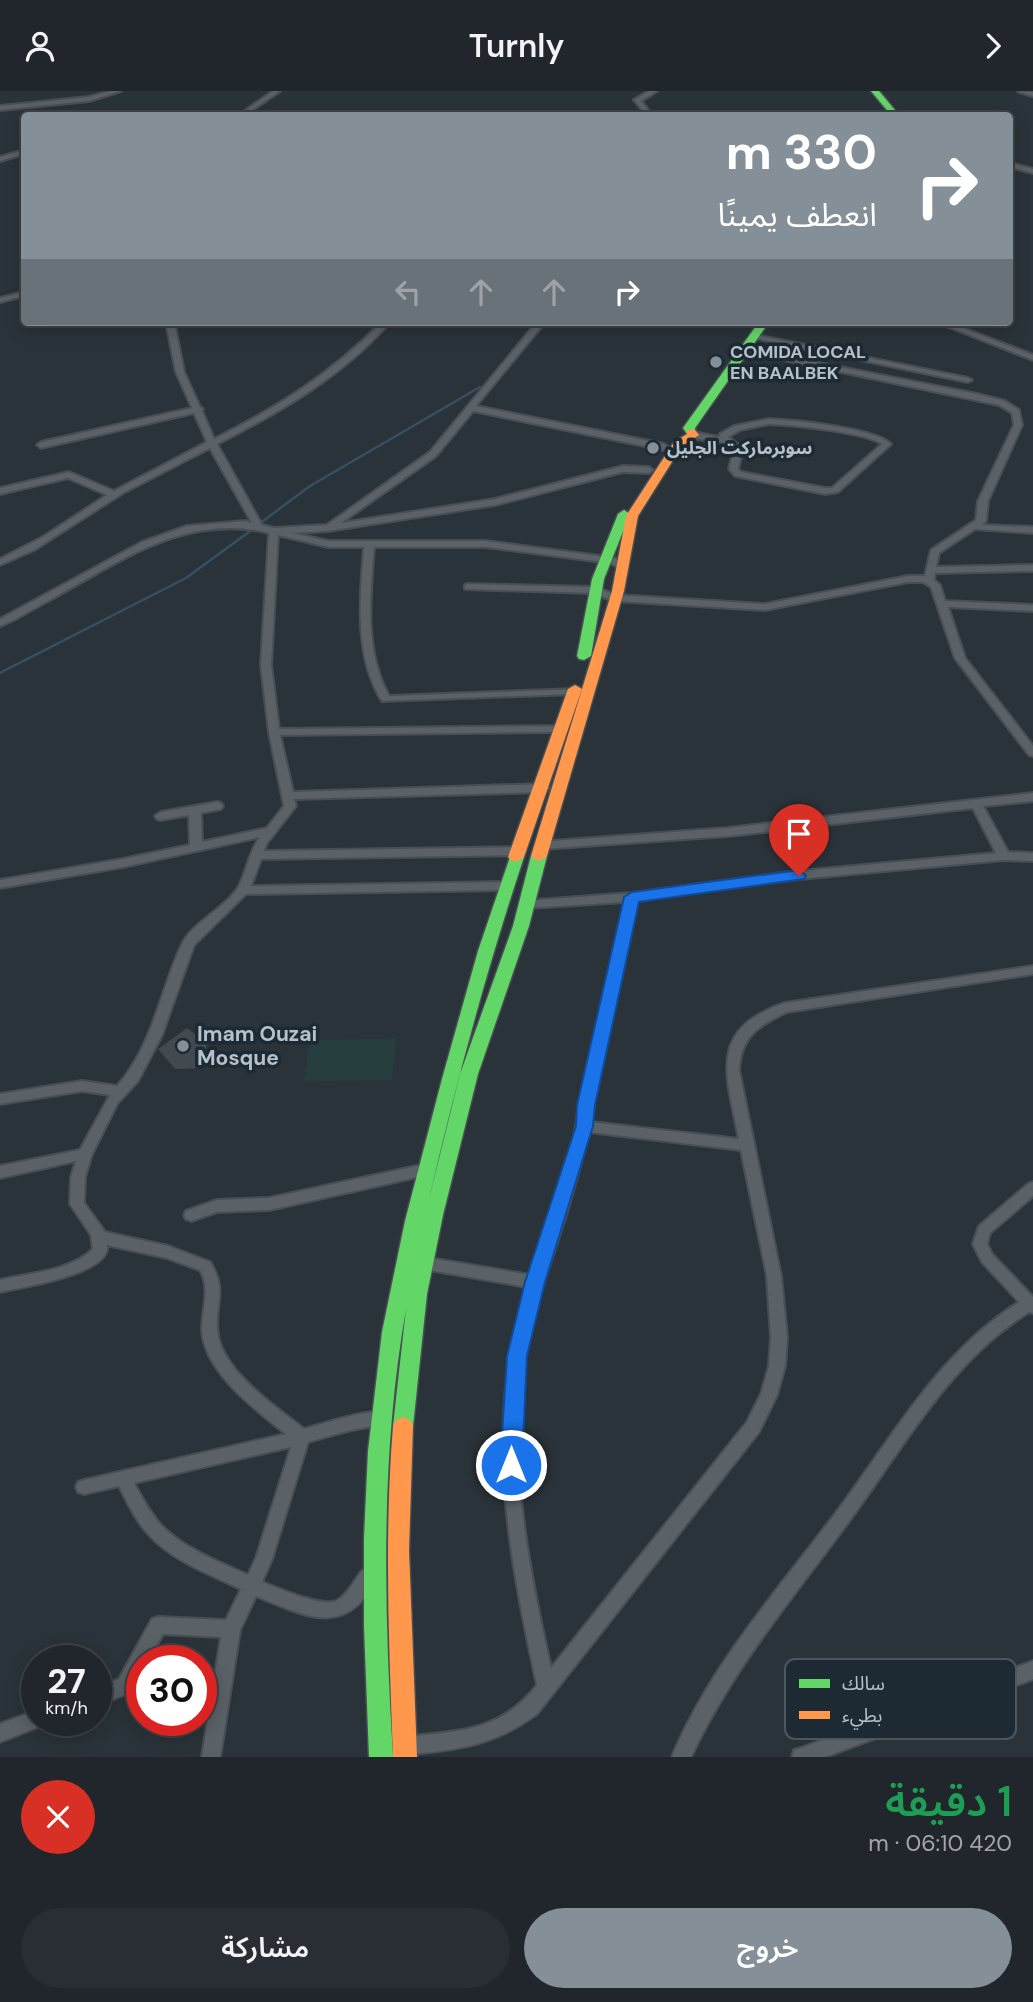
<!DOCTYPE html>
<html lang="ar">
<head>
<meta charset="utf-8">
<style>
  body { margin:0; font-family:"DM Sans","Noto Sans Arabic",sans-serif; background:#282e33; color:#f1f3f6; direction:rtl; height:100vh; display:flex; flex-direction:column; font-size:26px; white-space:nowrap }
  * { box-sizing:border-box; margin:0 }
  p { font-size:23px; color:#a2a5a9 }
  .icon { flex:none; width:38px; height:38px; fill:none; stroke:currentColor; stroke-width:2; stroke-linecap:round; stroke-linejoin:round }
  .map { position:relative; height:1666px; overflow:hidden; direction:ltr }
  .sheet { display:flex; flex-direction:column; background:#20262b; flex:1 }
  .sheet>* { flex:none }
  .hud { position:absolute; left:21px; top:21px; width:992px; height:214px; border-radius:7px; box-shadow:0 4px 18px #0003,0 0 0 2px #3d4347; direction:rtl; background:#848f97; color:#fff; overflow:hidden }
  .speed { position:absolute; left:21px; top:1554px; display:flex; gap:14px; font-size:35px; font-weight:700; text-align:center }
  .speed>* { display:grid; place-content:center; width:91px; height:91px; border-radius:50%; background:#20262b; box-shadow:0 4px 18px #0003,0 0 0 2px #3d4347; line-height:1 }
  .speed small { font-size:18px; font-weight:400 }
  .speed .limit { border:10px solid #d22; background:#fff; color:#111 }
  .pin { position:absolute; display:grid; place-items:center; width:60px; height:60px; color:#fff; margin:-72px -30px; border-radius:50% 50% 50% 0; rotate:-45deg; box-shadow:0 0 7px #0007 }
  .pin .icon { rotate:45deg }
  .me { position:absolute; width:77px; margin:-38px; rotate:0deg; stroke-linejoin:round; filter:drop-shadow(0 0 5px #0008) }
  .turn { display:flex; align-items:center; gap:24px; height:147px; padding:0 21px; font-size:32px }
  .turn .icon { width:91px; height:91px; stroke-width:2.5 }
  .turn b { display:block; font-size:49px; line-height:60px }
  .lanes { display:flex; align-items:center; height:66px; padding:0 21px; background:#0003; justify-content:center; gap:35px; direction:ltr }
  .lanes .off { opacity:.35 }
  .round { display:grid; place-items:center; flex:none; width:74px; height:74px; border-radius:37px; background:#282e33 }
  .overview { display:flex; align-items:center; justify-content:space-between; height:119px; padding:0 21px }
  h1 { font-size:42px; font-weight:600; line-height:52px; color:#1e9e55 }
  .primary-button { display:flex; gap:14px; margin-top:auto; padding:14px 21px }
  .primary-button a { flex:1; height:80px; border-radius:42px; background:#848f97; color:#fff; font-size:28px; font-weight:600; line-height:80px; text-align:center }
  .primary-button a+a { background:#282e33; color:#f1f3f6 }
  header { display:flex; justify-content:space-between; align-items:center; height:91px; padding:0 21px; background:#20262b; font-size:32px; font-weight:600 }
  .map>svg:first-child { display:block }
</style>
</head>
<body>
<header><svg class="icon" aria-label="forward" viewBox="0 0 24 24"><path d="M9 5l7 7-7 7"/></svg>Turnly<svg class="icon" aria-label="person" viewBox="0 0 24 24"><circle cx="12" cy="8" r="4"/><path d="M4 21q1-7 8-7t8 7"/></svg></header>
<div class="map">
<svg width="1033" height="1666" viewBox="0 0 1033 1666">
  <rect width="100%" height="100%" fill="#2a3339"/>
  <polygon fill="#273e3e" points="396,948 392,989 304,990 310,949"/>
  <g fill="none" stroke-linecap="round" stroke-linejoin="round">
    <g stroke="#365063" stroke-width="2.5">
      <polyline points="259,433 310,395 480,296"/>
      <polyline points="0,582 186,487 253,438"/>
    </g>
  </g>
  <polygon fill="#434a4f" points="187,937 207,953 201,977 175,978 158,958"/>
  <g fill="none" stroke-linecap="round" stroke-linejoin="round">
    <g stroke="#484f54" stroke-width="4">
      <g id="street">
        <polygon points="111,0 121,0 89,10 0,19 0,15 89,6"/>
        <polygon points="273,0 280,0 245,24 239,24"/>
        <polygon points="649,0 657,0 641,10 650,21 645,24 638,24 643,20 634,9"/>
        <polygon points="1018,0 1033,1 1033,5 1019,1"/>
        <polygon points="24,59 24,63 0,70 0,66"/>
        <polygon points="1010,72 1033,78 1033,82 1010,76"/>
        <polygon points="24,201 24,205 0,211 0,207"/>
        <path d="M166,231H174L184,281L200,316L203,318L202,320L214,348C278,316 332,282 382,231H390C343,285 280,321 217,353L262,434L274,437L327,434L430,361L537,231H545L476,315L664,353L668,356L664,359L473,320L436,365L341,432L495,408L623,375L649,376L653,379L649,382L623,381L495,414L328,440L293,442L328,450H486L615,467L627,474V478H621L610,472L486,456H374C370,505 364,560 389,605L579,598L580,600L575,603L382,610C354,565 360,507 364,456H328L278,444L271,574L279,638L563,635L568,638L563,641L280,644L293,701L544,693L550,697L544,701L294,708L296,715L267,752L264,760L519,756L525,760L519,764L261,768L251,795L506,791L512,795L506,799L246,803L194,854L162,944L138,990L117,1013L92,1063L85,1086L84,1112L105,1141L168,1155L210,1171C229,1201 213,1215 218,1244C224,1281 276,1316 304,1338C323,1333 371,1316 388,1322L390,1327L388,1332L347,1340L308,1351L272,1468L262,1491C278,1497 320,1516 336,1510C341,1508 346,1502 349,1498C356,1490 360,1478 370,1474L376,1476L379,1482C350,1548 308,1527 256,1505L240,1539L220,1666H202L221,1546L163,1543L148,1570H142V1582L131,1601L96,1615V1597L119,1588L152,1528L158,1526L226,1529L241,1498C213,1485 172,1469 151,1446C137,1432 128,1413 119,1395L84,1403L78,1401L76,1396L78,1391L84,1389L286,1343C256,1319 203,1280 202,1238C202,1218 211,1198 200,1179L167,1167L107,1154C112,1183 22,1196 0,1201V1189C29,1182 71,1180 93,1158L91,1144L70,1113L71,1086L76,1070L0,1087V1075L80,1059L110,1004L82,1000L0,1013V1003L82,990L117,995C153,955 160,900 182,853C192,832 227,816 239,795C247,779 249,761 260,746L123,776L0,797V789L123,768L190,754L189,724L161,729L157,728L155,725L161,721L217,711L221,712L223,715L221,718L201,722L202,751L267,737L284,715L269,641L261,574L269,442C185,421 118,472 48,510C32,518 17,529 0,535V528L142,451L187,435L245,430L252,432L210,357L123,402L34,459L0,474V468L43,446L107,404L68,387L0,403V397L69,381L114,400L207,351L194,322L41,357L37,354L41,351L192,317L176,281ZM291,1356L256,1467L248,1484C219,1471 183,1457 161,1434C150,1422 142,1407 134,1392Z"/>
        <polygon points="936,231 947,231 1033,264 1033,269"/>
        <polygon points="751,243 968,287 972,289 968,291 754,247 751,247"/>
        <polygon points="743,257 977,303 1005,310 1019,319 1022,334 988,410 986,430 982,434 1033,436 1033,442 975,438 939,462 936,476 1033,474 1033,480 935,482 934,489 940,494 945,510 1033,514 1033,520 948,516 965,567 1033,655 1033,665 1029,664 955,567 931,496 923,491 908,491 765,519 615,510 591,502 465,498 465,494 468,493 596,496 616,504 765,513 908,485 925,485 931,459 976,429 978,410 1014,334 1012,322 999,314 746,261 743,261"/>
        <path d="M769,328C793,329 876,337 891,353L838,401L825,403L735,385L729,378L734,358L723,352L693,347L689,344L693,341L719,346L720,343L734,335ZM769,333C793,334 863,341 882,353L832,397H825L741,381L738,378L743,357L728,346L740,339Z"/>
        <path d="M1033,702V710L983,715L1008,761L1033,762V770L1004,769L799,788L637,809L593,1014L591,1031L739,1048C727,986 706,938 785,912L1033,875V883L787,921C758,935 741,945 739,979L781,1185L787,1246L785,1275L777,1304L759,1341L537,1623C494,1655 456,1659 404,1664L398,1661L395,1655L398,1649L404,1646C458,1640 501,1641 537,1594C508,1460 483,1330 527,1196L423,1178L418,1176L416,1172L418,1168L423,1166L531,1184C550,1129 573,1072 579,1014L625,811L528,817L524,816L522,813L524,810L632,802L799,780L996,762L973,717L728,745L542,758L536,754L538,751L728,737ZM589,1041L741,1059L767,1185L771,1246L769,1275L761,1303L747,1331L551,1577C527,1471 505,1359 527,1250C536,1210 551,1172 563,1133C573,1103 581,1072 589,1041Z"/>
        <polygon points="426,1073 431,1075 433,1079 431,1083 269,1119 217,1121 191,1130 186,1128 184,1124 186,1120 217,1109 269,1107"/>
        <path d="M1033,1091V1105L990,1142L987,1153L992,1163L1033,1206V1222L1029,1221C948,1272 903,1358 847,1433C791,1509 731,1580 691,1666H672C710,1575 776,1501 835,1423C892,1347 937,1263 1019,1211L982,1171L973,1153L979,1135L1028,1093Z"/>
        <polygon points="1033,1570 1033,1588 825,1666 792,1666 794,1659 801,1657"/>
        <polygon points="37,1619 37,1629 46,1629 43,1634 0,1651 0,1633"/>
      </g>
    </g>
    <g stroke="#484f54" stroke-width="3">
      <g id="fast">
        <polygon points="871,0 879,0 899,24 891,24"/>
        <polygon points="759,231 769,231 695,337 695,343 687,343 683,337"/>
        <polygon points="624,419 630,423 604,488 591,565 584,569 579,568 577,565 592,488 618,423"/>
        <path d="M539,760L547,765L529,835L478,983L443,1124L427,1203L413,1335L410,1341L403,1344L396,1341L393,1335L406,1218C380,1366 384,1516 393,1666H369L364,1535V1447L368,1360L382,1241L405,1130L442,988L478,860L511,763H521L524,766C486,880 455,996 428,1112L460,983L513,835L531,765Z"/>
      </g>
    </g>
    <g stroke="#484f54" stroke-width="3">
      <g id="slow">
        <polygon points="687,339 695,339 699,344 682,355 638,425 624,500 547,765 539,770 534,768 531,765 612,500 626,425 674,351 687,343"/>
        <polygon points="575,594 582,598 524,766 516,771 511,769 508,766 568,598"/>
        <path d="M403,1326L410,1329L413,1335L409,1459L417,1666H393C389,1555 384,1445 393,1335L396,1329Z"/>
      </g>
    </g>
    <use href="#street" fill="#5a6167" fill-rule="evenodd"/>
    <use href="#fast" fill="#63d668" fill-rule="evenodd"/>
    <use href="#slow" fill="#ff974d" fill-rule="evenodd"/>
  </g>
  <polygon fill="#1a73e8" stroke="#114b97" stroke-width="2" points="799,779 806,785 804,788 639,811 595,1014 593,1035 545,1191 527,1265 522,1374 518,1380 511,1383 504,1380 500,1374 507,1265 525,1191 576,1035 577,1014 624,806 632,801"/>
  <g fill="#848f97" stroke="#1d2a34" stroke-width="2.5">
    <circle cx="716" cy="271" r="7"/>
    <circle cx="653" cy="357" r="7"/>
    <circle cx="183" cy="955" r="7"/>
  </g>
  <g text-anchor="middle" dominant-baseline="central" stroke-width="7" stroke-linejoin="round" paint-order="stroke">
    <g font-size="18" font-weight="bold" fill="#b4c0ca" stroke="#1d2a34" text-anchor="start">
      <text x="730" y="261">COMIDA LOCAL<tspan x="730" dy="21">EN BAALBEK</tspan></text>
      <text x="667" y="357">سوبرماركت الجليل</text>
    </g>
    <g font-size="21" font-weight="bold" fill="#b4c0ca" stroke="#1d2a34" text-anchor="start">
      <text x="197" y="943">Imam Ouzai<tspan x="197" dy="24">Mosque</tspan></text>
    </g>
  </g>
  <rect x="785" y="1568" width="231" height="80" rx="10" fill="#1d2a34" stroke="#4a5761" stroke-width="2"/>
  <rect x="799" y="1588" width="31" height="9" fill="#63d668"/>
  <rect x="799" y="1620" width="31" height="8" fill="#ff974d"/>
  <g font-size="19" fill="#b4c0ca">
    <text x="842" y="1599">سالك</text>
    <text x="842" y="1631">بطيء</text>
  </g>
</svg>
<div class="speed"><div>27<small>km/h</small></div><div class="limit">30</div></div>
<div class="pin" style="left:799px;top:785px;background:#d93025"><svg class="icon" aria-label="arrive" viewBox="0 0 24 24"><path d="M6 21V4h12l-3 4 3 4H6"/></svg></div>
<svg class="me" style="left:511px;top:1374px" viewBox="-20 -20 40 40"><circle r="17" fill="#1a73e8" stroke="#fff" stroke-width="3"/><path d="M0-11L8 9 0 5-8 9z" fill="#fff"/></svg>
<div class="hud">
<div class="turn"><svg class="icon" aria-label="right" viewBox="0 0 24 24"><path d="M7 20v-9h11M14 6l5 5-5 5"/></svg><div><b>330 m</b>انعطف يمينًا</div></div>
<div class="lanes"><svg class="icon off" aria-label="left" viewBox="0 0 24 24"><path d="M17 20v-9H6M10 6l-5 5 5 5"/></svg><svg class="icon off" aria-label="ahead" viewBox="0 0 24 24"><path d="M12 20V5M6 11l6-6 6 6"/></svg><svg class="icon off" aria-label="ahead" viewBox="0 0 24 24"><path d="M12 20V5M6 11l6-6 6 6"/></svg><svg class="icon" aria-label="right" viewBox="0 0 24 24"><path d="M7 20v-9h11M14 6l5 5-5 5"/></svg></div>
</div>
</div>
<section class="sheet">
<div class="overview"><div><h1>1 دقيقة</h1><p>420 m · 06:10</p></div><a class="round" style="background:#d93025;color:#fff"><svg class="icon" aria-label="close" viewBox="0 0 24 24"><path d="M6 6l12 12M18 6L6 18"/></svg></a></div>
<div class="primary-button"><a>خروج</a><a>مشاركة</a></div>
</section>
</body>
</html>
